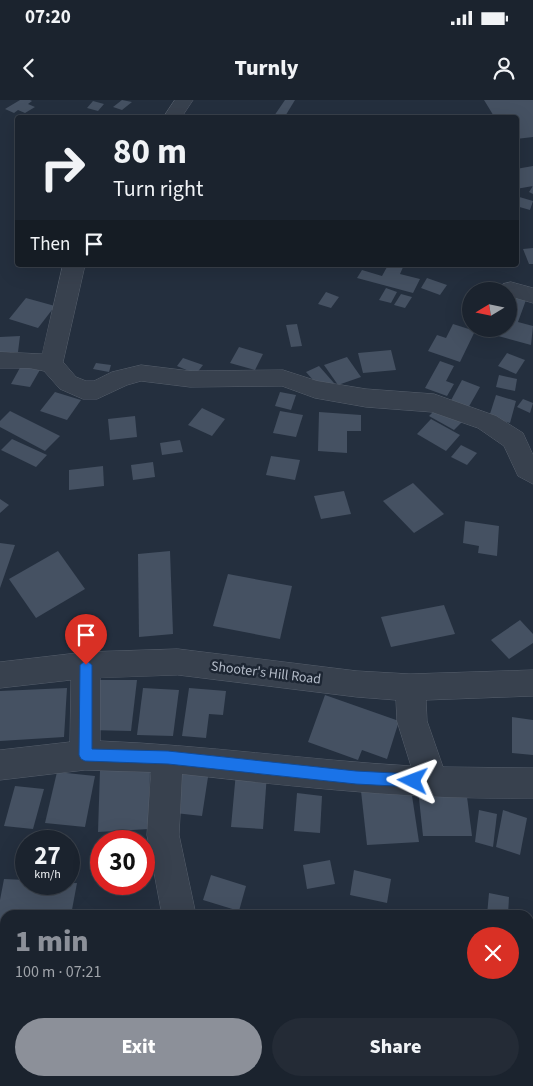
<!DOCTYPE html>
<html lang="en">
<head>
<meta charset="utf-8">
<style>
  body { margin:0; font-family:"Source Sans 3",sans-serif; background:#242b36; color:#f1f3f6; height:100vh; display:flex; flex-direction:column; font-size:19px; white-space:nowrap }
  * { box-sizing:border-box; margin:0 }
  p { font-size:16px; color:#a0a4aa }
  .icon { flex:none; width:28px; height:28px; fill:none; stroke:currentColor; stroke-width:2; stroke-linecap:round; stroke-linejoin:round }
  .map { position:relative; flex:1; overflow:hidden }
  .details { position:absolute; left:0px; top:810px; width:534px; height:176px; display:flex; flex-direction:column; background:#1b232e; border-radius:15px 15px 0 0; box-shadow:0 5px 20px #0002,0 0 0 1px #39404a }
  .details>* { flex:none }
  .banner { position:absolute; left:15px; top:15px; width:504px; height:152px; border-radius:5px; box-shadow:0 5px 20px #0002,0 0 0 1px #39404a; background:#1b232e; color:#f1f3f6; overflow:hidden }
  .needle { width:32px; rotate:260deg }
  .controls { position:absolute; left:462px; top:182px; display:grid; gap:10px }
  .controls a { display:grid; place-items:center; width:55px; height:55px; border-radius:50%; background:#1b232e; box-shadow:0 5px 20px #0002,0 0 0 1px #39404a; font-size:25px }
  .speed { position:absolute; left:15px; top:730px; display:flex; gap:10px; font-size:25px; font-weight:700; text-align:center }
  .speed>* { display:grid; place-content:center; width:65px; height:65px; border-radius:50%; background:#1b232e; box-shadow:0 5px 20px #0002,0 0 0 1px #39404a; line-height:1 }
  .speed small { font-size:12px; font-weight:400 }
  .speed .limit { border:8px solid #d22; background:#fff; color:#111 }
  .pin { position:absolute; display:grid; place-items:center; width:42px; height:42px; color:#fff; margin:-51px -21px; border-radius:50% 50% 50% 0; rotate:-45deg; box-shadow:0 0 5px #0007 }
  .pin .icon { rotate:45deg }
  .me { position:absolute; width:55px; margin:-28px; rotate:273deg; stroke-linejoin:round; filter:drop-shadow(0 0 4px #0008) }
  .turn { display:flex; align-items:center; gap:18px; height:105px; padding:0 15px; font-size:22px }
  .turn .icon { width:65px; height:65px; stroke-width:2.5 }
  .turn b { display:block; font-size:35px; line-height:42px }
  .then { display:flex; align-items:center; height:48px; padding:0 15px; background:#0003; gap:10px; font-size:19px }
  .round { display:grid; place-items:center; flex:none; width:52px; height:52px; border-radius:26px; background:#242b36 }
  .summary { display:flex; align-items:center; justify-content:space-between; height:85px; padding:0 15px }
  h1 { font-size:30px; font-weight:800; line-height:38px; color:#8c9099 }
  .action { display:flex; gap:10px; margin-top:auto; padding:10px 15px }
  .action a { flex:1; height:58px; border-radius:30px; background:#8c9099; color:#fff; font-size:20px; font-weight:800; line-height:58px; text-align:center }
  .action a+a { background:#242b36; color:#f1f3f6 }
  .status { display:flex; justify-content:space-between; align-items:center; height:35px; padding:0 25px; background:#1b232e; direction:ltr }
  .status svg { height:14px; fill:currentColor }
  header { display:flex; justify-content:space-between; align-items:center; height:65px; padding:0 15px; background:#1b232e; font-size:22px; font-weight:800 }
  .map>svg:first-child { display:block }
</style>
</head>
<body>
<div class="status"><b>07:20</b><svg viewBox="0 0 49 12"><path d="M0 12V9h3v3zM5 12V6h3v6zM10 12V3h3v9zM15 12V0h3v12zM26 1h20v11H26zM47 4h2v5h-2z"/></svg></div>
<header><svg class="icon" aria-label="back" viewBox="0 0 24 24"><path d="M15 5l-7 7 7 7"/></svg>Turnly<svg class="icon" aria-label="person" viewBox="0 0 24 24"><circle cx="12" cy="8" r="4"/><path d="M4 21q1-7 8-7t8 7"/></svg></header>
<div class="map">
<svg width="533" height="986" viewBox="0 0 533 986">
  <rect width="100%" height="100%" fill="#242f3e"/>
  <g fill="#455162">
    <polygon points="30,0 32,1 28,4 35,7 25,13 18,10 14,13 5,9 20,0"/>
    <polygon points="122,0 132,2 122,10 113,7"/>
    <polygon points="285,0 295,0 284,18 274,16"/>
    <polygon points="484,0 533,0 533,37 516,39 516,18 495,18"/>
    <polygon points="93,1 104,4 98,11 87,8"/>
    <polygon points="533,66 533,94 529,92 533,86 516,89 516,69"/>
    <polygon points="516,96 533,101 530,110 516,106"/>
    <polygon points="533,148 533,164 529,164 523,149"/>
    <polygon points="380,165 404,165 400,174 420,179 413,193 357,178 362,170 382,176 387,167"/>
    <polygon points="427,178 447,185 440,195 421,188"/>
    <polygon points="386,188 397,192 391,203 379,200"/>
    <polygon points="326,192 339,197 331,208 318,204"/>
    <polygon points="401,194 412,197 405,208 394,205"/>
    <polygon points="509,196 526,200 518,222 533,226 531,245 480,231 481,229 509,229"/>
    <polygon points="26,198 55,206 38,228 9,219"/>
    <polygon points="297,224 302,246 291,247 286,225"/>
    <polygon points="453,224 475,231 460,262 428,251 437,235 446,238"/>
    <polygon points="20,236 18,252 0,252 0,237"/>
    <polygon points="239,247 263,254 255,270 230,263"/>
    <polygon points="391,250 396,270 363,273 358,253"/>
    <polygon points="507,253 525,260 516,274 498,266"/>
    <polygon points="347,257 361,277 338,285 324,265"/>
    <polygon points="183,258 203,265 196,274 177,266"/>
    <polygon points="440,261 454,266 446,281 454,284 447,296 425,288"/>
    <polygon points="96,263 111,265 109,272 93,269"/>
    <polygon points="22,264 41,268 30,287 11,284"/>
    <polygon points="319,266 334,283 321,289 306,272"/>
    <polygon points="499,275 517,279 515,291 496,287"/>
    <polygon points="462,280 480,287 467,310 449,304"/>
    <polygon points="55,292 81,300 67,320 40,311"/>
    <polygon points="280,292 296,295 291,310 275,306"/>
    <polygon points="496,295 516,301 510,323 489,317"/>
    <polygon points="523,299 533,303 530,313 517,307"/>
    <polygon points="438,307 463,321 454,330 429,316"/>
    <polygon points="202,308 225,319 212,336 188,325"/>
    <polygon points="10,311 60,336 45,351 0,327 0,321"/>
    <polygon points="280,311 303,315 296,337 273,333"/>
    <polygon points="319,312 361,315 361,331 347,331 347,353 318,351"/>
    <polygon points="135,316 137,337 110,340 108,319"/>
    <polygon points="431,319 460,335 446,351 417,334"/>
    <polygon points="12,339 47,355 36,367 1,350"/>
    <polygon points="180,340 183,352 162,355 160,343"/>
    <polygon points="461,345 477,353 467,365 451,357"/>
    <polygon points="271,356 300,360 295,380 266,375"/>
    <polygon points="153,362 155,377 133,380 131,365"/>
    <polygon points="103,366 104,386 69,390 69,370"/>
    <polygon points="413,383 444,414 414,433 383,401"/>
    <polygon points="344,391 351,414 321,419 314,396"/>
    <polygon points="0,399 9,405 0,413"/>
    <polygon points="465,421 499,426 497,456 478,453 479,446 463,443"/>
    <polygon points="0,443 15,445 0,488"/>
    <polygon points="58,451 85,489 36,518 9,479"/>
    <polygon points="170,451 173,534 139,537 138,454"/>
    <polygon points="228,474 292,486 280,539 213,526"/>
    <polygon points="444,505 455,534 391,547 381,517"/>
    <polygon points="520,520 533,534 533,543 509,559 491,540"/>
    <polygon points="96,580 137,580 131,631 89,630"/>
    <polygon points="67,588 64,637 0,641 0,591"/>
    <polygon points="143,588 179,590 173,636 137,635"/>
    <polygon points="189,588 226,591 223,615 209,614 206,638 182,636"/>
    <polygon points="325,595 399,621 387,659 362,650 358,660 308,642"/>
    <polygon points="512,617 533,620 533,655 512,653"/>
    <polygon points="175,660 210,664 202,716 166,712"/>
    <polygon points="150,668 149,729 98,732 100,670"/>
    <polygon points="57,672 95,676 85,727 45,723"/>
    <polygon points="236,672 267,674 263,729 231,727"/>
    <polygon points="15,686 44,689 33,729 4,726"/>
    <polygon points="411,689 419,742 367,745 361,691"/>
    <polygon points="418,689 466,689 472,736 423,736"/>
    <polygon points="297,693 322,696 320,733 294,731"/>
    <polygon points="479,710 497,714 493,747 475,742"/>
    <polygon points="503,710 527,718 520,755 496,747"/>
    <polygon points="149,741 149,769 144,770 144,742"/>
    <polygon points="330,760 335,784 307,789 303,765"/>
    <polygon points="354,770 391,779 387,803 350,795"/>
    <polygon points="211,775 246,786 239,811 203,800"/>
    <polygon points="4,779 26,780 26,784 77,783 71,815 5,815 5,823 0,822 0,800"/>
    <polygon points="489,793 509,797 508,815 487,815"/>
    <polygon points="464,809 486,814 486,815 464,815"/>
    <polygon points="195,981 261,981 261,986 194,986"/>
  </g>
  <g fill="none" stroke-linecap="round" stroke-linejoin="round">
    <g stroke="#565f6c" stroke-width="1">
      <g id="minor">
        <polygon points="175,0 193,0 181,18 163,18"/>
        <polygon points="63,165 85,165 63,262 76,277 86,281 94,281 112,272 141,265 190,271 283,270 317,281 366,289 434,294 496,316 523,333 533,355 533,384 518,376 504,346 478,328 432,312 366,307 315,298 282,286 190,287 141,281 127,285 97,299 83,299 60,289 44,271 29,268 0,268 0,252 42,254"/>
        <polygon points="511,182 533,188 533,203 509,196 509,191 502,191 500,189 503,184"/>
        <path d="M178,549L357,571L410,574L533,570V596L426,600L427,621L443,667L533,668V698C415,700 299,687 182,674L179,735L196,815H162L147,735L151,672L85,670L0,680V650L70,642L71,580L0,588V562L86,552ZM178,575L357,597L396,600L397,621L411,666C307,660 204,645 100,641V578Z"/>
      </g>
    </g>
    <use href="#minor" fill="#38414e" fill-rule="evenodd"/>
  </g>
  <polygon fill="#1a73e8" stroke="#114b97" points="86,560 92,565 92,649 168,651 356,671 413,674 418,676 420,681 418,685 413,687 356,684 168,664 85,661 81,659 79,655 80,565"/>
  <g text-anchor="middle" dominant-baseline="central" stroke-width="5" stroke-linejoin="round" paint-order="stroke">
    <g font-size="14" fill="#b4bcc9" stroke="#1d2633">
      <text transform="translate(266 573) rotate(7)">Shooter's Hill Road</text>
    </g>
  </g>
</svg>
<div class="controls">
<a><svg class="needle" viewBox="-14 -14 28 28"><path d="M0-13l5 13h-10z" fill="#e53935"/><path d="M0 13l5-13h-10z" fill="#a0a4aa"/></svg></a>
</div>
<div class="speed"><div>27<small>km/h</small></div><div class="limit">30</div></div>
<div class="pin" style="left:86px;top:565px;background:#d93025"><svg class="icon" aria-label="arrive" viewBox="0 0 24 24"><path d="M6 21V4h12l-3 4 3 4H6"/></svg></div>
<svg class="me" style="left:413px;top:681px" viewBox="-20 -20 40 40"><path d="M0-17L14 15 0 8-14 15z" fill="#1a73e8" stroke="#fff" stroke-width="4"/></svg>
<div class="banner">
<div class="turn"><svg class="icon" aria-label="right" viewBox="0 0 24 24"><path d="M7 20v-9h11M14 6l5 5-5 5"/></svg><div><b>80 m</b>Turn right</div></div>
<div class="then">Then<svg class="icon" aria-label="arrive" viewBox="0 0 24 24"><path d="M6 21V4h12l-3 4 3 4H6"/></svg></div>
</div>
<section class="details">
<div class="summary"><div><h1>1 min</h1><p>100 m · 07:21</p></div><a class="round" style="background:#d93025;color:#fff"><svg class="icon" aria-label="close" viewBox="0 0 24 24"><path d="M6 6l12 12M18 6L6 18"/></svg></a></div>
<div class="action"><a>Exit</a><a>Share</a></div>
</section>
</div>
</body>
</html>
